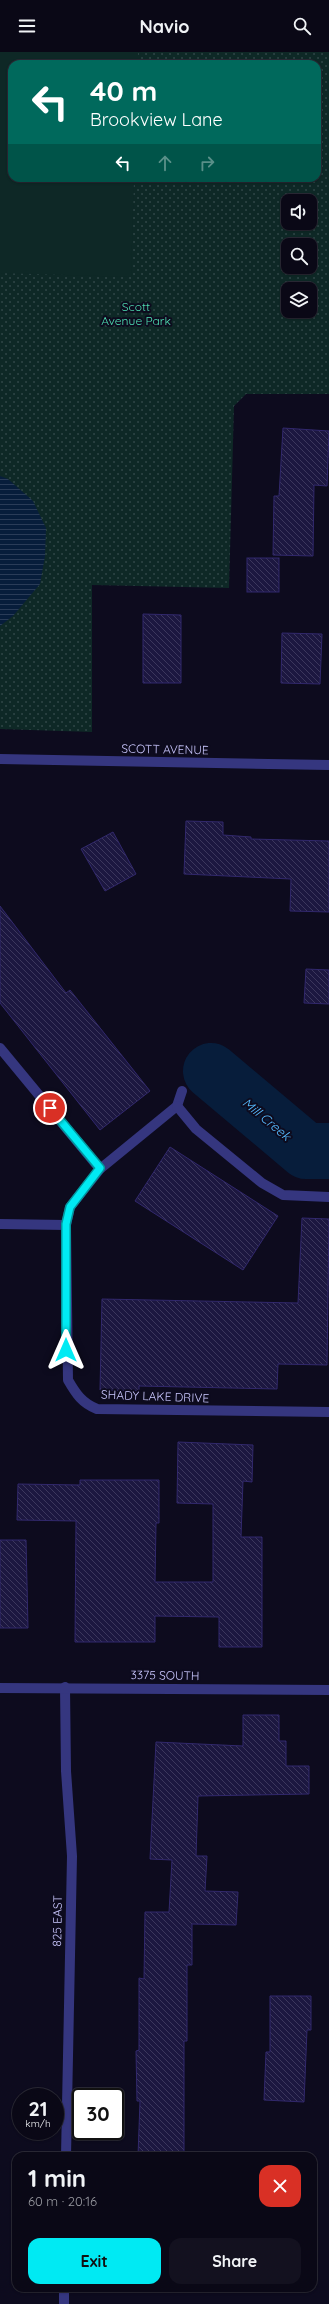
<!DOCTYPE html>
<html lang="en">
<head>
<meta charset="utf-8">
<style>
  body { margin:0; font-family:Quicksand,sans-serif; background:#13111f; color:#f1f3f6; height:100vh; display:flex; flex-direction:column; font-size:15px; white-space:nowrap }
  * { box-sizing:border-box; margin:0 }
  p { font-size:13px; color:#999aa1 }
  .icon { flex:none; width:22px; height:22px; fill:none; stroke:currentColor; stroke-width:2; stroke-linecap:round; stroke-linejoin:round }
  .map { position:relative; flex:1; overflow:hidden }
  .drawer { position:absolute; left:12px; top:2100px; width:305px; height:140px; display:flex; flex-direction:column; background:#0a0816; border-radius:12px; box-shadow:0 1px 3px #0004,0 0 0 1px #2a2935 }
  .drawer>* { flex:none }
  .guide { position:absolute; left:8px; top:8px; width:313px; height:122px; border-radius:12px; box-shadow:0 1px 3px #0004,0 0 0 1px #2a2935; background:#00695c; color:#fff; overflow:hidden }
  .buttons { position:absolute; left:281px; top:142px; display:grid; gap:8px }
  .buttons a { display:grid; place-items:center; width:36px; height:36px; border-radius:8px; background:#0a0816; box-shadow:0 1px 3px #0004,0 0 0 1px #2a2935; font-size:20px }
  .speed { position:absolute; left:12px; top:2036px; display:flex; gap:8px; font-size:20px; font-weight:700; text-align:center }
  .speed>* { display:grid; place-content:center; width:52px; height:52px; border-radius:50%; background:#0a0816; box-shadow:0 1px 3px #0004,0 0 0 1px #2a2935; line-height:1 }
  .speed small { font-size:10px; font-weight:400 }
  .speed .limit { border:2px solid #111; border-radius:6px; background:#fff; color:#111 }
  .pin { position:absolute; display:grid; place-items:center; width:34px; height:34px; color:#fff; margin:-17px; border:2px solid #fff; border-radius:50%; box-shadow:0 1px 4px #0007 }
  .me { position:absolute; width:44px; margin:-22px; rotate:0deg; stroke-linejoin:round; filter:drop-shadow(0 0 3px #0008) }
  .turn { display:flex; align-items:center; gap:14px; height:84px; padding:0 16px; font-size:18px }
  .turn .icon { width:52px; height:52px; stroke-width:2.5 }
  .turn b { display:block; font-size:28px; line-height:34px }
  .lanes { display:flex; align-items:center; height:38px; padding:0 16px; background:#0003; justify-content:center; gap:20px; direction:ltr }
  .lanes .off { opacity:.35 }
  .round { display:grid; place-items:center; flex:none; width:42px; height:42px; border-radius:12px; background:#13111f }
  .head { display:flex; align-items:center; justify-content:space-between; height:68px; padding:0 16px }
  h1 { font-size:24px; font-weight:800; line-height:30px }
  .primary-button { display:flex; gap:8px; margin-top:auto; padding:8px 16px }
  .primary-button a { flex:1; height:46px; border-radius:12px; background:#00eaf3; color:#111; font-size:16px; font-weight:800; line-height:46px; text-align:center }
  .primary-button a+a { background:#13111f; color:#f1f3f6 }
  header { display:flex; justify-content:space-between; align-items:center; height:52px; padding:0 16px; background:#0a0816; font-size:18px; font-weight:800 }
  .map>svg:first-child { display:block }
</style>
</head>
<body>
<header><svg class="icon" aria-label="menu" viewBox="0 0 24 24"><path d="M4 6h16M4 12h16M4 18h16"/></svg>Navio<svg class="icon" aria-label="search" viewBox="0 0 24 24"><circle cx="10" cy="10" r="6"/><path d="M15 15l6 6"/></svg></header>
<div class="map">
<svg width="329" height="2252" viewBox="0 0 329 2252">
  <defs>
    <pattern id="grass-dots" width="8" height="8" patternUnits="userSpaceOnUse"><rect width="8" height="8" fill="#0e2826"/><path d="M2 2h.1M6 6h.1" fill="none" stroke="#304647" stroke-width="1.8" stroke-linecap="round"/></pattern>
    <pattern id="water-rules" width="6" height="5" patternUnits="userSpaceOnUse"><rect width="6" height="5" fill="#071d3b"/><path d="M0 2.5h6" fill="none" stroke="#2a3c58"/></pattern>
    <pattern id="building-back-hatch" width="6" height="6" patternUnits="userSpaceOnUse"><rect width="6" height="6" fill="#1c1740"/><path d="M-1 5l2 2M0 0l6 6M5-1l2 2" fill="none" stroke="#3c375d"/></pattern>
  </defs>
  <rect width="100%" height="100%" fill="#0d0b1e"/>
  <path fill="url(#grass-dots)" fill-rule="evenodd" d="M0,0H329V342H246L234,354L229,536L92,533V680L0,677ZM12,12H317V126H12ZM288,149H310V171H288ZM288,193H310V215H288ZM288,237H310V259H288Z"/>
  <polygon fill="#0e2826" points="0,0 138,0 138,12 12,12 12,126 134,126 131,225 0,221"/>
  <polygon fill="url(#water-rules)" points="0,424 8,427 33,449 46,476 45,504 40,532 13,564 0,574"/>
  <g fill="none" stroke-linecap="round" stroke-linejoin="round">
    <polyline stroke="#071d3b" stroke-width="56" points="211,1019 306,1099 329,1099"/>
  </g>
  <g fill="url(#building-back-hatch)" stroke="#31286c">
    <polygon points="283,376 329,379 327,434 314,433 313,504 273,503 274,444 279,444"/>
    <rect x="247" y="506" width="32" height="34"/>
    <polygon points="143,562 181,563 181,631 143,631"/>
    <polygon points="282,581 322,582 320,632 281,631"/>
    <polygon points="186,769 223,770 223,783 251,785 251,787 329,789 329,860 290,859 291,827 184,822"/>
    <polygon points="113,780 136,822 105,839 81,797"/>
    <polygon points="0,854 66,941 70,938 150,1039 100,1078 0,951"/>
    <polygon points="306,917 329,918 329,952 304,951"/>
    <polygon points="170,1095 278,1164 243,1218 135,1149"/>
    <polygon points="302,1166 329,1167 327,1313 278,1312 277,1337 139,1334 139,1339 100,1338 102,1247 298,1251"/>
    <polygon points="178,1390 253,1393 252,1430 243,1429 241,1485 262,1485 262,1595 219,1595 219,1565 155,1564 155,1590 75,1590 76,1469 17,1468 18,1432 80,1433 80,1428 159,1428 159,1471 156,1471 155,1530 213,1530 213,1452 177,1451"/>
    <polygon points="0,1488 26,1488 28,1576 0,1576"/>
    <polygon points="243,1663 279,1663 279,1689 286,1689 286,1714 309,1714 309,1742 198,1744 196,1804 207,1804 205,1839 238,1840 236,1873 192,1872 192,1913 187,1913 187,1989 184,1989 184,2104 138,2104 140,2049 137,2049 136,1999 139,1998 139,1926 144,1927 145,1860 169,1860 172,1808 150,1807 156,1690 243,1694"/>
    <polygon points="270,1944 311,1944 311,1978 307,1978 304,2050 264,2048 266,2000 270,2000"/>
  </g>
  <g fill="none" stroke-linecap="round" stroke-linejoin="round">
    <g stroke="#35367f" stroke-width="10">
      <polyline points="0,707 329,713"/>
      <polyline points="0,996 100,1117"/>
      <path d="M182,1039L177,1054L100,1117L70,1155L66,1173L68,1328C76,1342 82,1351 97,1357L329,1360"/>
      <polyline points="177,1054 196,1077 262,1131 283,1143 329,1145"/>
      <polyline points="0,1172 66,1173"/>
      <polyline points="65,1635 66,1719 72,1804 66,2104"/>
      <polyline points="0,1636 329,1638"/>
      <polyline points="64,2252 64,2236"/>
    </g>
  </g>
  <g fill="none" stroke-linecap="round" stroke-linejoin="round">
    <g stroke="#00989e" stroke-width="10">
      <polyline id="route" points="50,1056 100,1116 70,1155 66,1172 66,1298"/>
    </g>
    <use href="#route" stroke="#00eaf3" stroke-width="7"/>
  </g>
  <g text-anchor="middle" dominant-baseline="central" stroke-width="4" stroke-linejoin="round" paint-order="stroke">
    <g font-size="12" fill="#51e2b5" stroke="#0d0b1e">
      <text x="136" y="254">Scott<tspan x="136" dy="14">Avenue Park</tspan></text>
    </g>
    <g font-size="12" fill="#cbc8ff" stroke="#0d0b1e">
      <text transform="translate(165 697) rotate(1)">SCOTT AVENUE</text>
      <text transform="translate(155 1344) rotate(2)">SHADY LAKE DRIVE</text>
      <text transform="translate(165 1623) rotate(1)">3375 SOUTH</text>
      <text transform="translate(57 1869) rotate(-89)">825 EAST</text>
    </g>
    <g font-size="13" font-style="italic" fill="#56bbff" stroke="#0d0b1e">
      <text transform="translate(267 1067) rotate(40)">Mill Creek</text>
    </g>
  </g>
</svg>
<div class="buttons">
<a><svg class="icon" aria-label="sound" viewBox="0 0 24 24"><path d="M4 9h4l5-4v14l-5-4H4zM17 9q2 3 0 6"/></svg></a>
<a><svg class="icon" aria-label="search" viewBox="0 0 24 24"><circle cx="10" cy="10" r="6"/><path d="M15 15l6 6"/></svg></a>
<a><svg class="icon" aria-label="layers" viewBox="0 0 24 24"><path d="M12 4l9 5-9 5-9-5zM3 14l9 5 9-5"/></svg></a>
</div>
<div class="speed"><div>21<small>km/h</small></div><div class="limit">30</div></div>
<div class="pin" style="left:50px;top:1056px;background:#d93025"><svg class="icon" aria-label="arrive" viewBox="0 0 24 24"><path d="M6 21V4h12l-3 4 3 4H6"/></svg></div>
<svg class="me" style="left:66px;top:1298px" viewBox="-20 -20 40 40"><path d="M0-17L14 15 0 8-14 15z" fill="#00eaf3" stroke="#fff" stroke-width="4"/></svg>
<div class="guide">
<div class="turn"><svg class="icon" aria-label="left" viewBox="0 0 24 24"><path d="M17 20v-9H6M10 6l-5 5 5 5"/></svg><div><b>40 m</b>Brookview Lane</div></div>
<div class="lanes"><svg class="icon" aria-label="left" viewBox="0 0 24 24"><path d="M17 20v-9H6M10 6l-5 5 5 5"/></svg><svg class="icon off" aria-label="ahead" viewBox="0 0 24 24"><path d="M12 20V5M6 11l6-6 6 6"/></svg><svg class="icon off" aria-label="right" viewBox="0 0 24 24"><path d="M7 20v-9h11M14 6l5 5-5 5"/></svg></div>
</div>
<section class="drawer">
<div class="head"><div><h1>1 min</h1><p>60 m · 20:16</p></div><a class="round" style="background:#d93025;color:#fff"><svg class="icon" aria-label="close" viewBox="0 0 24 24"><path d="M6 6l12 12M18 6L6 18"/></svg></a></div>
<div class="primary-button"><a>Exit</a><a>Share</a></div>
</section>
</div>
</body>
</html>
